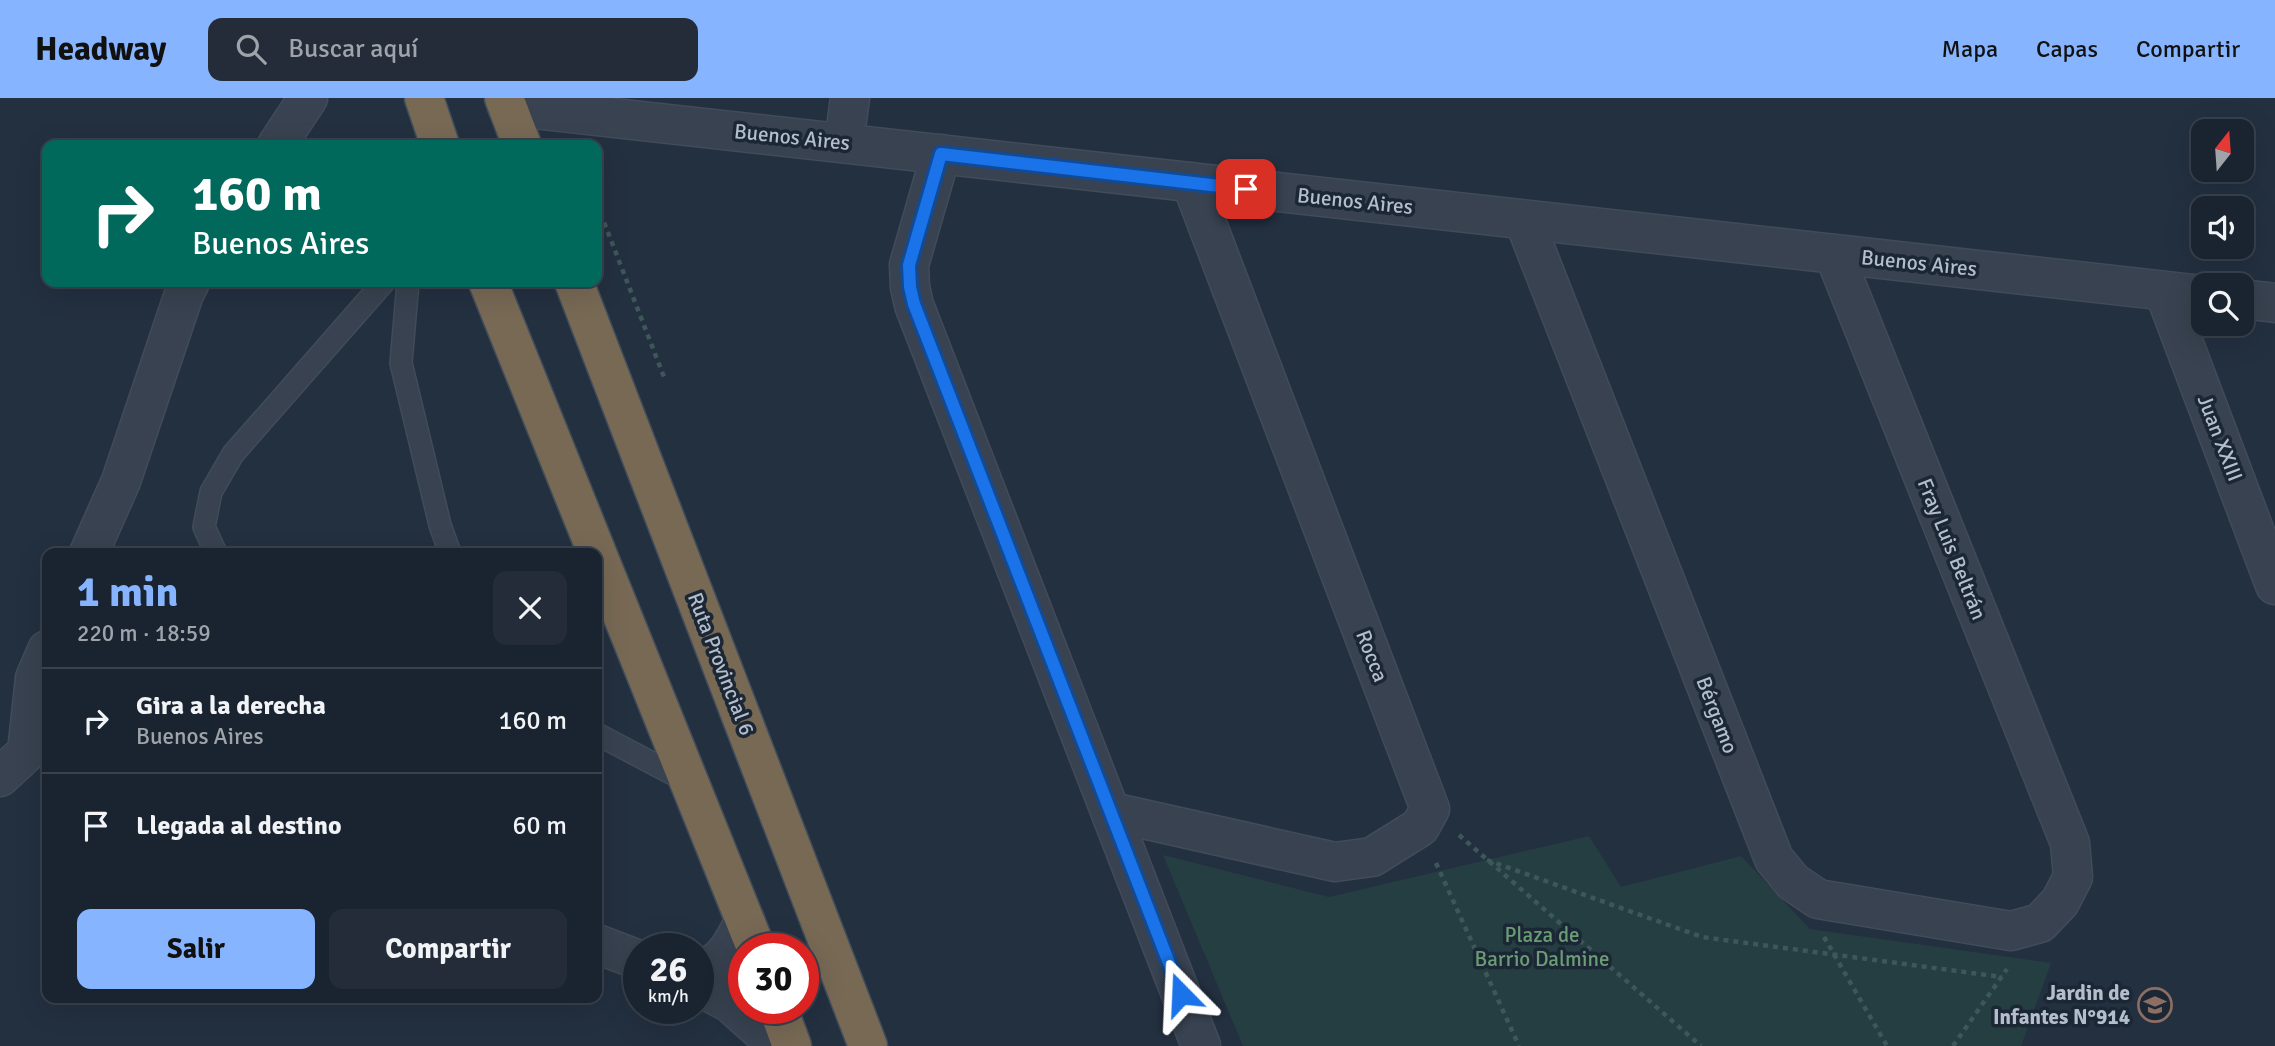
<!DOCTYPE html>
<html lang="es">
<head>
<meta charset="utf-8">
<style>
  body { margin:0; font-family:Signika,sans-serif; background:#232c38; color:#f1f3f6; height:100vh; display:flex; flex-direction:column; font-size:26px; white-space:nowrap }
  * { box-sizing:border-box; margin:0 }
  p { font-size:23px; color:#9fa4ab }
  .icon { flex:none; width:38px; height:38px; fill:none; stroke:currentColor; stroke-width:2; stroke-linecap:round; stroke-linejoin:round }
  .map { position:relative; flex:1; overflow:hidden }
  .sheet { position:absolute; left:42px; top:450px; width:560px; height:455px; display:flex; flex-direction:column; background:#1a2430; border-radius:14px; box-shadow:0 7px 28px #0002,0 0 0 2px #38414c }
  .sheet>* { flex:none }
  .hud { position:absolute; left:42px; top:42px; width:560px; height:147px; border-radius:14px; box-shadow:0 7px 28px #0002,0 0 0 2px #38414c; background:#00695c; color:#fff; overflow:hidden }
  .needle { width:46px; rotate:17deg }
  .fabs { position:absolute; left:2191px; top:21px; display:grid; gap:14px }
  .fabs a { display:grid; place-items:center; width:63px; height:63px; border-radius:14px; background:#1a2430; box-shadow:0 7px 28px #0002,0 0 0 2px #38414c; font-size:35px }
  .speed { position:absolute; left:623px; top:835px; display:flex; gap:14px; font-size:35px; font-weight:700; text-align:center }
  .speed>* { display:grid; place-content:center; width:91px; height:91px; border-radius:50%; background:#1a2430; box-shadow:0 7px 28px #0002,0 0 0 2px #38414c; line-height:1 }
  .speed small { font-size:18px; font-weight:400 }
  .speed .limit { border:10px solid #d22; background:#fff; color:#111 }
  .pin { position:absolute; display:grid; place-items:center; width:60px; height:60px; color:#fff; margin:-30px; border-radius:14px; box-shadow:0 4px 10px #0006 }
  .me { position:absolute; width:77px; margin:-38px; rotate:339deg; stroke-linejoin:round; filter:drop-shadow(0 0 5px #0008) }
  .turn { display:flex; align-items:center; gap:24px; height:147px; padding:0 35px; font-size:32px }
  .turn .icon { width:91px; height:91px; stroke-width:2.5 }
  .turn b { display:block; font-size:49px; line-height:60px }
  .round { display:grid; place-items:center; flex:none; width:74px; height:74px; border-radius:14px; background:#232c38 }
  .summary { display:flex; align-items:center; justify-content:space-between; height:119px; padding:0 35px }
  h1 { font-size:42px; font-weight:700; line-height:52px; color:#86b4fe }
  .cta { display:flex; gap:14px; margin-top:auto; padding:14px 35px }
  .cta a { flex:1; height:80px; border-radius:14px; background:#86b4fe; color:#111; font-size:28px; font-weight:700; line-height:80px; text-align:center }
  .cta a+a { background:#232c38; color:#f1f3f6 }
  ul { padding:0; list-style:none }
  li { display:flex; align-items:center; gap:21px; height:105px; padding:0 35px; border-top:2px solid #38414c }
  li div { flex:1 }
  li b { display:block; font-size:26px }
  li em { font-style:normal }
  header { display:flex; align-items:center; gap:42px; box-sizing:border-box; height:98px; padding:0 35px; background:#86b4fe; color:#111 }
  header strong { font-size:33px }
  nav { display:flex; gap:38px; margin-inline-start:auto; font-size:24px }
  .search { width:490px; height:63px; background:#232c38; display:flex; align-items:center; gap:18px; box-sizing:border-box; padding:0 24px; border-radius:14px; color:#9fa4ab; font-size:26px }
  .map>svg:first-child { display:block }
</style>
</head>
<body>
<header>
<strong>Headway</strong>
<div class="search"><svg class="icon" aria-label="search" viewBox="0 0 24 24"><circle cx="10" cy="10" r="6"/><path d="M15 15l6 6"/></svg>Buscar aquí</div>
<nav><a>Mapa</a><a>Capas</a><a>Compartir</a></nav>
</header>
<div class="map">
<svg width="2275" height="948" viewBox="0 0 2275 948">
  <rect width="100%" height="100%" fill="#233040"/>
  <polygon fill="#253e41" points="1589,738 1621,789 1741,758 1810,831 2051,865 2021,948 1243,948 1163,757 1329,799"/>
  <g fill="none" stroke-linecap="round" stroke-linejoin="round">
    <g stroke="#414b59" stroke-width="24">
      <g id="lane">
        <polyline points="408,184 401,265 440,427 450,455"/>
        <polyline points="216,455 204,429 211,394 233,356 384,184"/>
        <polyline points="597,636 688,684"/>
      </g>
    </g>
    <g stroke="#414b59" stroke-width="41">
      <g id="street">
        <polyline points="507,8 2203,197"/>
        <polyline points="844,45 850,0"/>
        <polyline points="277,47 308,0"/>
        <polyline points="941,56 909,167 910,189 914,207 1201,948"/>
        <polyline points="1524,122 1774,761 1793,784 1818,801 2011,833 2040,825 2060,804 2073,779 2070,745 1834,156"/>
        <polyline points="2164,193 2275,487"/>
        <polyline points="2242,201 2275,205"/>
        <polyline points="89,455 121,383 184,196 190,184"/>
        <polyline points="0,679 27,654 35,580 47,552"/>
        <polyline points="1112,714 1335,764 1372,759 1420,729 1430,711 1191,84"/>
        <polyline points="597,846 639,862"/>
        <path d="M698,872C725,866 733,844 745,822"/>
        <polyline points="698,888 730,905 778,948"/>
      </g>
    </g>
    <g stroke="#424d5b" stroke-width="41">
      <g id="highway">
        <polyline points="424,0 440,47"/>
        <polyline points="504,0 522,47"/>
        <polyline points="488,184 756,850"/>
        <polyline points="574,184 868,948"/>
        <polyline points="778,910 792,948"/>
      </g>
    </g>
    <g stroke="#3e5759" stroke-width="4.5" stroke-dasharray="5 5" stroke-linecap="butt">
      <polyline points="597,106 664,279"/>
      <polyline points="1459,737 1701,948"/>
      <polyline points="1487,762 1702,839 2002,879"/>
      <polyline points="1436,765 1519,948"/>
      <polyline points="1824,839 1887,948"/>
      <polyline points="1953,948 2007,871"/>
    </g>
    <use href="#lane" stroke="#384250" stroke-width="21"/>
    <use href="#street" stroke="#384250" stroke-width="38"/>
    <use href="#highway" stroke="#776954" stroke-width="38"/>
  </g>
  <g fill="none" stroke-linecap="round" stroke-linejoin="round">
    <g stroke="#114b97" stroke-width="18">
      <polyline id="route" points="1181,896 914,206 910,189 909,167 941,56 1246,91"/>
    </g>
    <use href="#route" stroke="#1a73e8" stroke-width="12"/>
  </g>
  <defs>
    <g id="school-ring" transform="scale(1.75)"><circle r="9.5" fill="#1c2735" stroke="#8d6e63" stroke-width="1.5"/><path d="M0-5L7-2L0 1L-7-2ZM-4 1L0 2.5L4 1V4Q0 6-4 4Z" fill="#8d6e63"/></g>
  </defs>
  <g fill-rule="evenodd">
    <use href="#school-ring" x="2155" y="907"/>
  </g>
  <g text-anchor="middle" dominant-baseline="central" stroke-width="7" stroke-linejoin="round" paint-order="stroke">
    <g font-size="21" fill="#b4bdcb" stroke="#1c2735">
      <text transform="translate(792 39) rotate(6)">Buenos Aires</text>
      <text transform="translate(1355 103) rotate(6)">Buenos Aires</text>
      <text transform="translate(1919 165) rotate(6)">Buenos Aires</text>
      <text transform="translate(2220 340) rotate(69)">Juan XXIII</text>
      <text transform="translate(1952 451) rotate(68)">Fray Luis Beltrán</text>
      <text transform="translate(1372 558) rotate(69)">Rocca</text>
      <text transform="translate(721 566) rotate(69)">Ruta Provincial 6</text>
      <text transform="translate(1717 617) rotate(69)">Bérgamo</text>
    </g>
    <g font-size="21" fill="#6a9d75" stroke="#1c2735">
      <text x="1542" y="837">Plaza de<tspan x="1542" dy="24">Barrio Dalmine</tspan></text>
    </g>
    <g font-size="21" font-weight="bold" fill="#b4bdcb" stroke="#1c2735" text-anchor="end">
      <text x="2130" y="895">Jardin de<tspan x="2130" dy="24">Infantes N°914</tspan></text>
    </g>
  </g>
</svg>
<div class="fabs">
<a><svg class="needle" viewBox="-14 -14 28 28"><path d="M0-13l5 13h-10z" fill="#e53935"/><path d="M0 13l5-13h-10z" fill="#9fa4ab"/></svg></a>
<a><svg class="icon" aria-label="sound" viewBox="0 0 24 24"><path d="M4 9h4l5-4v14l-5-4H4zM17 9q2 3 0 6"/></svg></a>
<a><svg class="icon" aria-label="search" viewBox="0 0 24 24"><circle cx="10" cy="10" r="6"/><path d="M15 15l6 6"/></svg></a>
</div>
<div class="speed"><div>26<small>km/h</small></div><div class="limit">30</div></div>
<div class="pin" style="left:1246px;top:91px;background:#d93025"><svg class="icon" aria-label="arrive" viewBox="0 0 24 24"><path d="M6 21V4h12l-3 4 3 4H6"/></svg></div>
<svg class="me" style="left:1181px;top:896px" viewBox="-20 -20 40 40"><path d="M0-17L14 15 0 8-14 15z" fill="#1a73e8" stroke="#fff" stroke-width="4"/></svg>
<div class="hud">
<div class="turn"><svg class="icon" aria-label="right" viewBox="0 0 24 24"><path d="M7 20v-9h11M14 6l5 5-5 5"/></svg><div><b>160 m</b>Buenos Aires</div></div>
</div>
<section class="sheet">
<div class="summary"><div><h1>1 min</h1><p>220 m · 18:59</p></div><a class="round"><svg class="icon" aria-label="close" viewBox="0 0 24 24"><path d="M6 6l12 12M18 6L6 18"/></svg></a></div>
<ul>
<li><svg class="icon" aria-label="right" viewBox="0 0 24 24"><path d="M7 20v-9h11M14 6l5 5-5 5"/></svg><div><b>Gira a la derecha</b><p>Buenos Aires</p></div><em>160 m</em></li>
<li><svg class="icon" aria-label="arrive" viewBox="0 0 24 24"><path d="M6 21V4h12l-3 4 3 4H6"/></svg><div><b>Llegada al destino</b></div><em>60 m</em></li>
</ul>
<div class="cta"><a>Salir</a><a>Compartir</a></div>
</section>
</div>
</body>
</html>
